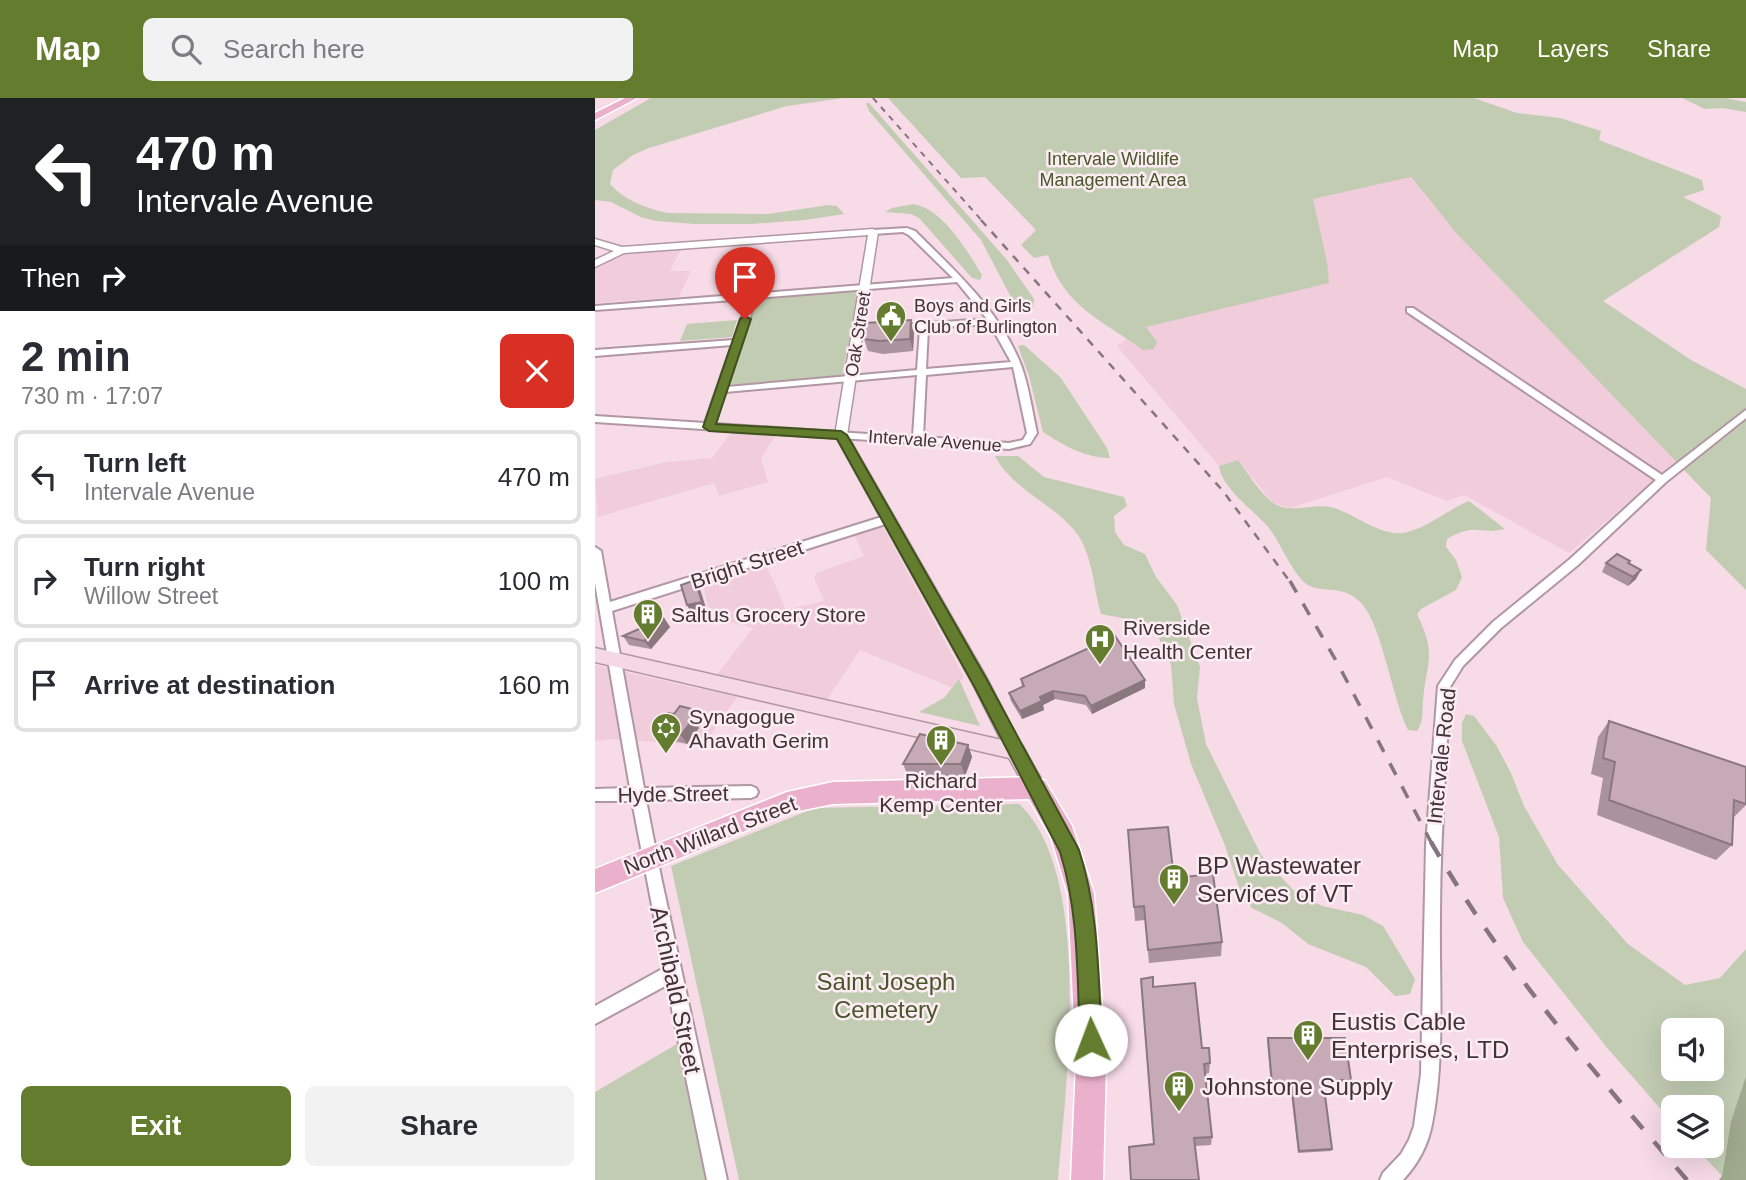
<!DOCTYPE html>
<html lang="en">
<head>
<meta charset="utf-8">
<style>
  body { margin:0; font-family:Helvetica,sans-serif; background:#f2f2f3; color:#2b2b33; height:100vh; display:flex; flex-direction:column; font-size:26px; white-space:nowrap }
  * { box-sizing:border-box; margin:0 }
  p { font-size:23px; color:#7c7c81 }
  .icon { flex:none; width:38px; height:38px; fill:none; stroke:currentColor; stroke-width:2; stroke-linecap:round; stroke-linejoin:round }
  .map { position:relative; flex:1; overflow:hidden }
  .details { display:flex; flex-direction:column; background:#fff; width:595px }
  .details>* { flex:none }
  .hud { background:#202124; color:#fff; overflow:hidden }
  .tools { position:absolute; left:1066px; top:920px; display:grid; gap:14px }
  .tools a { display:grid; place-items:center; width:63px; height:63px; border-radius:10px; background:#fff; box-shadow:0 7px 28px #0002; font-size:35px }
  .pin { position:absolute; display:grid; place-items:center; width:60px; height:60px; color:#fff; margin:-72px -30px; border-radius:50% 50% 50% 0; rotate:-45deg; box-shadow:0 0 7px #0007 }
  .pin .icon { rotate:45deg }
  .me { position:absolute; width:77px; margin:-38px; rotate:358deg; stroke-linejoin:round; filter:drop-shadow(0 0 5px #0008) }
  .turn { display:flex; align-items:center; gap:24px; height:147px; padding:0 21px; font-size:32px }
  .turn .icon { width:91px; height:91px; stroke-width:2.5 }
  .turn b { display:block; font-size:49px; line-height:60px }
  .then { display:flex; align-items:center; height:66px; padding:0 21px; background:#0003; gap:14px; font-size:26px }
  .round { display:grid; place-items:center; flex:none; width:74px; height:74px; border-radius:10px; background:#f2f2f3 }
  .overview { display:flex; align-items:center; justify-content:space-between; height:119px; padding:0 21px }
  h1 { font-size:42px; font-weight:600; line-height:52px }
  .primary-button { display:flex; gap:14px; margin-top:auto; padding:14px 21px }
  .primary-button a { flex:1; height:80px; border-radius:10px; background:#637c2e; color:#fff; font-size:28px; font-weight:600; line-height:80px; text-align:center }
  .primary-button a+a { background:#f2f2f3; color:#2b2b33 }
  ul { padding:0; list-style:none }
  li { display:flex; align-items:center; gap:21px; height:94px; margin:0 14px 10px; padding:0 7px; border:4px solid #e1e1e2; border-radius:10px }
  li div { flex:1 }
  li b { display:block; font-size:26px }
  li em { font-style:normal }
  header { display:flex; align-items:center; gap:42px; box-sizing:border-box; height:98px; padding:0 35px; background:#637c2e; color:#fff }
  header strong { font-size:33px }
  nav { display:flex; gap:38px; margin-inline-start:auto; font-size:24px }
  .search { width:490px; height:63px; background:#f2f2f3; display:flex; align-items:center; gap:18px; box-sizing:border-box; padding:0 24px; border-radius:10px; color:#7c7c81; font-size:26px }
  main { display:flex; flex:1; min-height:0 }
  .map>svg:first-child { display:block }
</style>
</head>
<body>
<header>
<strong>Map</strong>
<div class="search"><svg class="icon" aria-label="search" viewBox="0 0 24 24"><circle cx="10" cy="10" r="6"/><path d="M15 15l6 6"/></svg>Search here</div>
<nav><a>Map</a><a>Layers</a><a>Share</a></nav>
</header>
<main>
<section class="details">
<div class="hud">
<div class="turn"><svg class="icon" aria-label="left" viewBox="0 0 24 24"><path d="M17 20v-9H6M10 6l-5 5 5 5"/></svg><div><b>470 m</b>Intervale Avenue</div></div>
<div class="then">Then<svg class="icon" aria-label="right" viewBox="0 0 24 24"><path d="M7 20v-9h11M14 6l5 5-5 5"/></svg></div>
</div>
<div class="overview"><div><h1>2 min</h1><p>730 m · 17:07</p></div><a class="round" style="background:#d93025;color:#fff"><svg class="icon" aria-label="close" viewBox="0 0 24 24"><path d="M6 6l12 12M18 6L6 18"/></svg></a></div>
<ul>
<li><svg class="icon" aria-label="left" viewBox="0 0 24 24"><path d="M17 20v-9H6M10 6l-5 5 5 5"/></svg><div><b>Turn left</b><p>Intervale Avenue</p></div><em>470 m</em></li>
<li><svg class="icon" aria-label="right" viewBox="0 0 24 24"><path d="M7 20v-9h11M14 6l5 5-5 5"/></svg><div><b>Turn right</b><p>Willow Street</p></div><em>100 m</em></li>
<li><svg class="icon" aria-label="arrive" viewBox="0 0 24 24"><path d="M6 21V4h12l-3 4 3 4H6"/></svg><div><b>Arrive at destination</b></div><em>160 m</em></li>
</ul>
<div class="primary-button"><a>Exit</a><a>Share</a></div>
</section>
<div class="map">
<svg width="1151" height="1082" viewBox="0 0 1151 1082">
  <rect width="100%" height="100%" fill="#f7dbe6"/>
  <g fill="#f1cddc">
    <polygon points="815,79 862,136 1081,364 974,455 869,397 852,403 792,379 695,410 678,405 643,362 624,368 522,248 550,229 732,163 717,101"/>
    <polygon points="86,151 75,173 96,173 84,199 0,205 0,170 30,155"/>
    <polygon points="137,334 181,337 166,360 173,384 124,398 119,385 3,419 0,381 71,364 117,360"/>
    <polygon points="287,427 369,579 358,590 265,552 222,617 142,599 109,647 16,641 0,643 0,567 106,591 124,574 158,530 117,520 107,485 170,464 191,512 229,503 219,479 221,475 269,458 259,436"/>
  </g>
  <g fill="#c2ccb3" fill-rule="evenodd">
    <path d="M56,0H249L192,8L54,50L38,57L18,72L15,86C29,102 52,111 73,115L173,116L234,107L242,108L249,116L210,122L156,126H100L61,123L46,119L16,104L0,102V32Z"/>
    <path d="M293,0H879L922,15L965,20L1006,33L1004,42L1107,82L1109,92L1088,99L1126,118L1124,129L1008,203L1096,262L1151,291V492L1111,452L1116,400L862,136L816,79L718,101L732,163L734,185L551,229L562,244L559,251L548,252C507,222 469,209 453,157L439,160L426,147L441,132L390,79L366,80Z"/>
    <polygon points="1087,0 1130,0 1151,4 1151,14 1127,10 1110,11"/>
    <polygon points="274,5 412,162 439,201 438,211 426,213 418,203 386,142 274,13 271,5"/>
    <path d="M318,106C349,111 372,153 387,177L385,182L377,180L324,120L316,116L290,114L297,110Z"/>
    <polygon points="263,193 247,280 132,289 161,201"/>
    <polygon points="142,222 137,239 85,243 92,226"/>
    <path d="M429,247L466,280L512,350L515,360C490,360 468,347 448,334L434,278L423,248Z"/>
    <path d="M400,358H423L449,379L529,399L532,408L519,418L520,434L529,447L550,456L561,479L582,507L605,569L602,600L611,646L666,757L699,793L727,808L768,817L788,828L820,881L815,896L800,898L771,869L713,846L687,825L657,810L646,795L629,745L596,666L579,606L576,567L563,538L553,525L506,516C498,488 498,456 480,433C457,405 417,391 400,358Z"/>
    <path d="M643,362C653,375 664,394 677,404C693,417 717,405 735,409C762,415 787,443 816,433C836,427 854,411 874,403L910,431C884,437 881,424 852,441L851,449L861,462L867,479L861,492L826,511L822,516C842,558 832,561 828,602C827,614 829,623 822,633L813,632C797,600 787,528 767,506C748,485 729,496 713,487C699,479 685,444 674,430C660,413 627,391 624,368Z"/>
    <polygon points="364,581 385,628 324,614 349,600"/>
    <path d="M871,616L879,618L901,647L916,675L929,708L963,767L1033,846L1090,887L1125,880L1151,851V978L1136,1023L1127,1078L1099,1048H1116V1010H1078V1025L1014,952L928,844L908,800L904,739L867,643V625ZM1078,933H1116V971H1078Z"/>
    <path d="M424,706C499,776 471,987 463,1082H144L76,768L220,710Z"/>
    <polygon points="82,946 111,1082 0,1082 0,994"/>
  </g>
  <polygon fill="#9faa8e" points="1151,978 1151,1082 1124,1082 1127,1078 1136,1023"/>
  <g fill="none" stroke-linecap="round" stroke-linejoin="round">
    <g stroke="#b197a2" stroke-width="4">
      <g id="minor">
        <path d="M312,130L320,133C360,173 405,213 426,267C434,289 437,312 442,335L435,346L414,351L0,324V318L110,325L137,247L0,258V252L139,242L153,201L0,212V208L358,180L314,137L308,134L278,136L274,134L278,132ZM362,184L392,221L263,230L259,233L263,236L325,231L322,272L132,289L161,200ZM395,226L416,264L331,271L333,230ZM418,269L432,335L428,342L414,345L328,339L331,277ZM322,277L318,339L120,326L130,294Z"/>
        <path d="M812,210H818L1067,377L1151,312V320L1071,384L983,467L906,530L868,568L855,589C851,665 845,741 845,818C844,885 850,961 837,1026C833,1047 823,1066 808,1082H785L788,1075L806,1056L814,1042L819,1028L826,976L831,747L843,588L860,562L898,524L975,461L1061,382L812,214Z"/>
        <polygon points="293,417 297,418 298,421 297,424 17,513 49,690 156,688 161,690 163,694 161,698 156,700 51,702 66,779 132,1082 112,1082 72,887 0,926 0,908 69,870 37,703 0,703 0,691 35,690 0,485 0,449 6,453 15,504"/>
      </g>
    </g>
    <g stroke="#b197a2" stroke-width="3">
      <polygon id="tertiary" points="278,131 283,134 252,337 391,579 429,653 426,658 420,660 414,658 378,586 240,337 273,137 29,155 0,169 0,162 19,153 0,147 0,141 27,149"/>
    </g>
    <g stroke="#b197a2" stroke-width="3">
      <polygon id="secondary" points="0,550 420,645 427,647 451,690 448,696 441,699 434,696 414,660 0,564"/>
    </g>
    <g stroke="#fff" stroke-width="3">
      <g id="primary">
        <polygon points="30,0 42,0 0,22 0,15"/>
        <polygon points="441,679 450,683 477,728 499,796 511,965 508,1082 476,1082 481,965 473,796 456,739 434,701 238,706 194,715 0,795 0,771 192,694 238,684"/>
      </g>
    </g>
    <use href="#minor" fill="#fff" fill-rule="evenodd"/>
    <use href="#tertiary" fill="#fff" fill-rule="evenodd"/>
    <use href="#secondary" fill="#f5d8e6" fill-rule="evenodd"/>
    <use href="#primary" fill="#ebb1cc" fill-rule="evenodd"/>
    <polyline stroke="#86757c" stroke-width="2" stroke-dasharray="6 6" stroke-linecap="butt" points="278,0 388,124"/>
    <polyline stroke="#86757c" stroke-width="2.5" stroke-dasharray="8 8" stroke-linecap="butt" points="386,122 628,393 696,485"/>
    <polyline stroke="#86757c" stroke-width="3.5" stroke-dasharray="13 13" stroke-linecap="butt" points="695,483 743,566 837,746"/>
    <path stroke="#86757c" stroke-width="4.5" stroke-dasharray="17 17" stroke-linecap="butt" d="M836,744C906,867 1000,975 1092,1082"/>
  </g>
  <g fill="#aa939d">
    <polygon points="319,234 318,253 288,256 273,253 269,241"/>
    <polygon points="1035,463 1034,465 1041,481 1033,488 1007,474 1011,465"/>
    <polygon points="69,520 75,529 56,551 34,547 28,538"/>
    <polygon points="426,581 550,582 550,590 497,616 491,607 460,601 448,607 449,612 427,621 416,603 414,595 427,589"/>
    <polygon points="101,612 107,620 102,627 104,630 92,646 67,640 61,632 79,616"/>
    <polygon points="1014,623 1151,669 1151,707 1138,720 1137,747 1121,762 1002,717 1008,680 996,676 1003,639"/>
    <polygon points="373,647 377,659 370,678 313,678 308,666"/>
    <polygon points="533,732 579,780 627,844 626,858 554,865 550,822 540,823"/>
    <polygon points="558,889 615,965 614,975 610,976 617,1039 616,1047 600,1048 559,1046"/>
    <polygon points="673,940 756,982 755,984 728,985 737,1051 736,1053 703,1055 695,986 676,987 672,943"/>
  </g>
  <g fill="#8b787f">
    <polygon points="316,222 319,234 318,253 315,241"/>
    <polygon points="1046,472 1041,481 1033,488 1038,479"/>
    <polygon points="100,482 105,491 112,513 97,516 92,507"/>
    <polygon points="69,520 75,529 56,551 49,543"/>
    <polygon points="550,582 550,590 497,616 496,608"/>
    <polygon points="458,593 460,601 448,607 449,612 427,621 425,613 445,599"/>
    <polygon points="101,612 107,620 102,627 104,630 92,646 86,637 94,621"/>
    <polygon points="373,647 377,659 370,678 366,666"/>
  </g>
  <g fill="#c6abb6" stroke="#8b787f" stroke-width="2">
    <polygon points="316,222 315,241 284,243 269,241 271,225"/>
    <polygon points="1022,456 1035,463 1033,465 1046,472 1038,479 1011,465"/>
    <polygon points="100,482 107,504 92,507 86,487"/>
    <polygon points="69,520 49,543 28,538"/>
    <polygon points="520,538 550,582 496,608 490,598 458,593 445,599 447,603 425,613 414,595 429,588 426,581"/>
    <polygon points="85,608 101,612 94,621 98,621 86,637 61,632 73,615 79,616"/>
    <polygon points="1014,623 1151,669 1151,706 1139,702 1137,747 1014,702 1020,664 1008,660"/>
    <polygon points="325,636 373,647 366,666 308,666"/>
    <polygon points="573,729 579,780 618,776 627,844 553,852 549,808 539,809 533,732"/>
    <polygon points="558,879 558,889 600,885 607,950 614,950 615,965 609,966 617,1039 599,1040 604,1082 536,1082 534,1049 559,1046 546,881"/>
    <polygon points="673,940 750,940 756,982 728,982 737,1051 704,1053 696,984 677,985"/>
  </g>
  <path fill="#637c2e" stroke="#40511e" stroke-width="2" d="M150,218L156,221L121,326L246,333L252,337L391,580L484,752C504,813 503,878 507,942L504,950L496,953L488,950L485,942C482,879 484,814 465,754L379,588L242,341L114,333L108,329L145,221Z"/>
  <defs>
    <g id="civic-pin" transform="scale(1.575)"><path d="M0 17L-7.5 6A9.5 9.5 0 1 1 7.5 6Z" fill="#637c2e" stroke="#fdecf2"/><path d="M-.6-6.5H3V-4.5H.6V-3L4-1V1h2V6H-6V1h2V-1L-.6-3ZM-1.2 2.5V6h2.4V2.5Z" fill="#fff"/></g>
    <g id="building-pin" transform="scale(1.575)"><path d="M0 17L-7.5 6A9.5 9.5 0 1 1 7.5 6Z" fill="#637c2e" stroke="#fdecf2"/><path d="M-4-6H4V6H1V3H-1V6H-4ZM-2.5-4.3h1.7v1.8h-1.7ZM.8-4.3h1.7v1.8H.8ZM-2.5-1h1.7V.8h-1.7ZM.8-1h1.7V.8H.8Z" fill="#fff"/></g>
    <g id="hospital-pin" transform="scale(1.575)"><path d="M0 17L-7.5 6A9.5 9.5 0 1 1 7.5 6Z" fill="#637c2e" stroke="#fdecf2"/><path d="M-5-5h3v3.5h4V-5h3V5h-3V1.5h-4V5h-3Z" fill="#fff"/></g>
    <g id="synagogue-pin" transform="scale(1.575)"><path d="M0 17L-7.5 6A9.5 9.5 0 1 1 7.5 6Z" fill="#637c2e" stroke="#fdecf2"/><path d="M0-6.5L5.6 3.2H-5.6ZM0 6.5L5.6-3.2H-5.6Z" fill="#fff"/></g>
  </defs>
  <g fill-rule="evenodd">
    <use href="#civic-pin" x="296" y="218"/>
    <use href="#building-pin" x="53" y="516"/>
    <use href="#hospital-pin" x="505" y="541"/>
    <use href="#synagogue-pin" x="71" y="630"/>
    <use href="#building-pin" x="346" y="642"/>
    <use href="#building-pin" x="579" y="781"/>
    <use href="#building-pin" x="713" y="937"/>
    <use href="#building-pin" x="584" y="988"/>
  </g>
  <g text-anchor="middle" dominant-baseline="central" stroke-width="5" stroke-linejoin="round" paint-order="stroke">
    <g font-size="18" fill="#475729" stroke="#fdecf2">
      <text x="518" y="61">Intervale Wildlife<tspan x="518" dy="21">Management Area</tspan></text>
    </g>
    <g font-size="18" fill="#3f3438" stroke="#fdecf2" text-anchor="start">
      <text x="319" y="208">Boys and Girls<tspan x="319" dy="21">Club of Burlington</tspan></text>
    </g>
    <g font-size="18" fill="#3f3438" stroke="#fdecf2">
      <text transform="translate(263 236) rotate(-81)">Oak Street</text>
      <text transform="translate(340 343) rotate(4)">Intervale Avenue</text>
    </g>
    <g font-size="21" fill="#3f3438" stroke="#fdecf2">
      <text transform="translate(152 466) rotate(-18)">Bright Street</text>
      <text transform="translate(846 658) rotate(-84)">Intervale Road</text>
      <text transform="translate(78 696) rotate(-1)">Hyde Street</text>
      <text transform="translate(115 737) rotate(-21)">North Willard Street</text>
    </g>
    <g font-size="21" fill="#3f3438" stroke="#fdecf2" text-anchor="start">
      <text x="76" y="516">Saltus Grocery Store</text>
      <text x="528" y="529">Riverside<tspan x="528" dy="24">Health Center</tspan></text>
      <text x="94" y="618">Synagogue<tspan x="94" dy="24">Ahavath Gerim</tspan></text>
      <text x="346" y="682" text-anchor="middle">Richard<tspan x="346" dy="24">Kemp Center</tspan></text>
    </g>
    <g font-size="24" fill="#3f3438" stroke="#fdecf2" text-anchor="start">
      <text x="602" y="767">BP Wastewater<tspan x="602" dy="28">Services of VT</tspan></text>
      <text x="736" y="923">Eustis Cable<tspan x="736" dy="28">Enterprises, LTD</tspan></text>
      <text x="607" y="988">Johnstone Supply</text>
    </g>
    <g font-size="24" fill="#475729" stroke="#fdecf2">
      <text x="291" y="883">Saint Joseph<tspan x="291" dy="28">Cemetery</tspan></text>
    </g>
    <g font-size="24" fill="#3f3438" stroke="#fdecf2">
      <text transform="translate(81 892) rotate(78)">Archibald Street</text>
    </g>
  </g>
</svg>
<div class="tools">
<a><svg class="icon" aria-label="sound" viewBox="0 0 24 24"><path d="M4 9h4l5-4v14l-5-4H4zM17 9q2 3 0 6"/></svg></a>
<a><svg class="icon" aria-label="layers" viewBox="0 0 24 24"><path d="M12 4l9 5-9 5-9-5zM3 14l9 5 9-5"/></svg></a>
</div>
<div class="pin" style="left:150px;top:221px;background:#d93025"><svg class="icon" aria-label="arrive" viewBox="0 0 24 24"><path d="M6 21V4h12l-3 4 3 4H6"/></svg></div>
<svg class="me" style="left:496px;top:942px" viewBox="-20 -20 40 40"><circle r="19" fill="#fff"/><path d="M0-13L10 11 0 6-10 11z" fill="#637c2e"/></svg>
</div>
</main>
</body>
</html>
